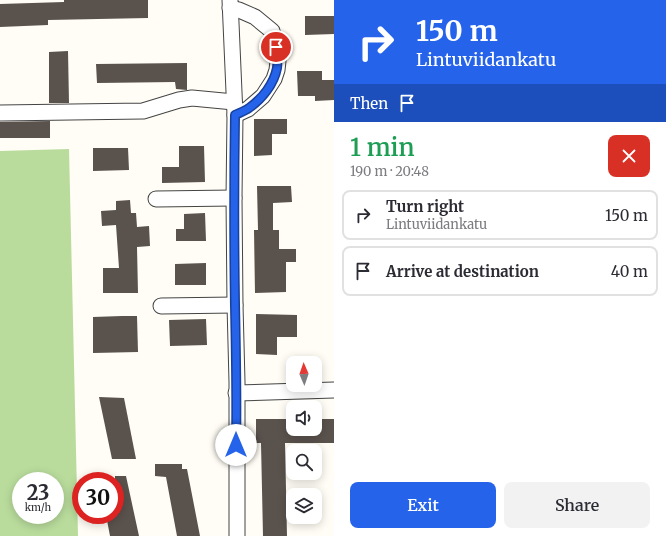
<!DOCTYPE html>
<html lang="en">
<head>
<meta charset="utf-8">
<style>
  body { margin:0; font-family:Merriweather,serif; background:#f2f2f3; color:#2b2b33; height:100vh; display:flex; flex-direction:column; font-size:15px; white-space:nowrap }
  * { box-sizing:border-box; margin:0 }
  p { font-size:13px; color:#7c7c81 }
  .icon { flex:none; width:22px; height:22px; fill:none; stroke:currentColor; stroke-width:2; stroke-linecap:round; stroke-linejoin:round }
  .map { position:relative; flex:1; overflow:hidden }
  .panel { display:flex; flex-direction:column; background:#fff; width:332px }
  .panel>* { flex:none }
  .guide { background:#2563eb; color:#fff; overflow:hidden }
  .needle { width:26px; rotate:358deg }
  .buttons { position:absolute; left:286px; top:356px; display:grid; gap:8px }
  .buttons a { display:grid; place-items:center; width:36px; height:36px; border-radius:8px; background:#fff; box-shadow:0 2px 10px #0003; font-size:20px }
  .speed { position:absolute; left:12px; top:472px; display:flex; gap:8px; font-size:20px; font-weight:700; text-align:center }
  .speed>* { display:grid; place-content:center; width:52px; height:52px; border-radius:50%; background:#fff; box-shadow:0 2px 10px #0003; line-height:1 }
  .speed small { font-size:10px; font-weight:400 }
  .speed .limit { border:6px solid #d22; background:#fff; color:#111 }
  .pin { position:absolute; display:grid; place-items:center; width:34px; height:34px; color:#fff; margin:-17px; border:2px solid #fff; border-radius:50%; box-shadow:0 1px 4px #0007 }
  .me { position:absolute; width:44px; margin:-22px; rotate:0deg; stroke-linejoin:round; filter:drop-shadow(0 0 3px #0008) }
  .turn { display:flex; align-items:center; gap:14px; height:84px; padding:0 16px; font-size:18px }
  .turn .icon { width:52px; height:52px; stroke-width:2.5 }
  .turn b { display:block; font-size:28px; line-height:34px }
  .then { display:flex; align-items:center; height:38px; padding:0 16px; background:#0003; gap:8px; font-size:15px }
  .round { display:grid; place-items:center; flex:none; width:42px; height:42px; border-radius:8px; background:#f2f2f3 }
  .overview { display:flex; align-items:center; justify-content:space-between; height:68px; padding:0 16px }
  h1 { font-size:24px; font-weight:600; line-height:30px; color:#1e9e55 }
  .action { display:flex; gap:8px; margin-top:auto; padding:8px 16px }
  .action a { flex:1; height:46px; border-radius:8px; background:#2563eb; color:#fff; font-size:16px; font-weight:600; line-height:46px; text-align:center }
  .action a+a { background:#f2f2f3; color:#2b2b33 }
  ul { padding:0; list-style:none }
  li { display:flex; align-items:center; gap:12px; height:50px; margin:0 8px 6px; padding:0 8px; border:2px solid #e1e1e2; border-radius:8px }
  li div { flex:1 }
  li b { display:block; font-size:15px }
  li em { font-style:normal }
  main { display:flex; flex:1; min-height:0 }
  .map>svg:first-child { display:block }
</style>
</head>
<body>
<main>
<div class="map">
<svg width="334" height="536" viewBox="0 0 334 536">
  <rect width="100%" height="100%" fill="#fffdf5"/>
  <path fill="#b9dc9c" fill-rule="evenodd" d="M69,149L78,536H0V151ZM21,481H55V515H21Z"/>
  <g fill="#5a524d">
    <polygon points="64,0 148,0 148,18 48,20 48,25 0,27 0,4 64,2"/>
    <polygon points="305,16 334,16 334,34 305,35"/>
    <polygon points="68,51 69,103 49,103 49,52"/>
    <polygon points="187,63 187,90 176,89 175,82 97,83 96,64"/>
    <polygon points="297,71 322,71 322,80 334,80 334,100 315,101 315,96 298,96"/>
    <polygon points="254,119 287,119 287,134 272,134 272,155 254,156"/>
    <polygon points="50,121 50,138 0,138 0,122"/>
    <polygon points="179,146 204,146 205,182 162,183 162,167 179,167"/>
    <polygon points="93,148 128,148 129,170 93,171"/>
    <polygon points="257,186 291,186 292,202 273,203 273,230 279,230 279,249 296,249 296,262 286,262 286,292 255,293 254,230 258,230"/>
    <polygon points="130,200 131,213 136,213 137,227 149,226 150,246 137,247 138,293 103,293 103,268 119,268 116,225 102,226 101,211 116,210 116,201"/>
    <polygon points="205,213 206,241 176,241 176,229 184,229 184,214"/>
    <polygon points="206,263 206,285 175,285 175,264"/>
    <polygon points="256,314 297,315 297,337 277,337 277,355 256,354"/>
    <polygon points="122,316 137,316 138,352 93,353 93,317"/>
    <polygon points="206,319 207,345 170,346 169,320"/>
    <polygon points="99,397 124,398 136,459 112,459"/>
    <polygon points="256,419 293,419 293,429 315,429 315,419 334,419 334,443 285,443 287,536 263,536 261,443 256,443"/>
    <polygon points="155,464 182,464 182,469 187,469 200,536 177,536 166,477 155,476"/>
    <polygon points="115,476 126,476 139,536 110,536 106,515 115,515"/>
  </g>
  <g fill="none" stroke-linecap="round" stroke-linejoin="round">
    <g stroke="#444" stroke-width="17">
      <g id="minor">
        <polyline points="230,0 235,115 234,198 235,305 237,382 237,536"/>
        <polyline points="230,8 239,10 255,17 272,31 276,47 278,61 277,70 274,79 263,96 248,109 235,115"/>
        <polyline points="0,113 143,111 179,100 192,98 234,102"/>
        <polyline points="156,199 234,198"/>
        <polyline points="161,306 235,305"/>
        <polyline points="236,393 334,390"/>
      </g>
    </g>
    <use href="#minor" stroke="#fff" stroke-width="15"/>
  </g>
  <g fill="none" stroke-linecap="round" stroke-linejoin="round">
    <g stroke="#184099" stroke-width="10">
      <path id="route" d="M236,445C237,398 236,352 235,305C234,242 234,178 235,115C239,113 245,111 249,108C262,99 274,84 277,68C278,61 277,54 276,47"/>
    </g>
    <use href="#route" stroke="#2563eb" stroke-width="7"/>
  </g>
</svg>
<div class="buttons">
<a><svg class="needle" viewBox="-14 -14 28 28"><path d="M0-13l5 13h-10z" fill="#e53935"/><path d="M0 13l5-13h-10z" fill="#7c7c81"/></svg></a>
<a><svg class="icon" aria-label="sound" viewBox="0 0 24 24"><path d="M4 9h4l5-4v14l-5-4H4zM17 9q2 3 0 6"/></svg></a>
<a><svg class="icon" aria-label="search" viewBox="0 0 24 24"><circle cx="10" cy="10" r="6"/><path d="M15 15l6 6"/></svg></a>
<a><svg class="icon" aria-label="layers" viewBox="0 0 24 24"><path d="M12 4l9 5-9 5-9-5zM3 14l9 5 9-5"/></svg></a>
</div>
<div class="speed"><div>23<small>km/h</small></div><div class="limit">30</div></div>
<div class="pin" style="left:276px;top:47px;background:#d93025"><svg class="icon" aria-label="arrive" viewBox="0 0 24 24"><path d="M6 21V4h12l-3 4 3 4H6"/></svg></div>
<svg class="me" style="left:236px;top:445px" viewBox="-20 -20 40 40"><circle r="19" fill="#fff"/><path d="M0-13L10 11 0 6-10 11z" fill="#2563eb"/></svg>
</div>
<section class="panel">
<div class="guide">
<div class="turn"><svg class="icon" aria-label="right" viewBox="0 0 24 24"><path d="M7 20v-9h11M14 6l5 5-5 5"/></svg><div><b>150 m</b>Lintuviidankatu</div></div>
<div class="then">Then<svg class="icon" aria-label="arrive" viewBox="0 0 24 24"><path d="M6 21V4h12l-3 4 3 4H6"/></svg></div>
</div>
<div class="overview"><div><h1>1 min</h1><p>190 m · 20:48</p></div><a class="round" style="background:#d93025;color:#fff"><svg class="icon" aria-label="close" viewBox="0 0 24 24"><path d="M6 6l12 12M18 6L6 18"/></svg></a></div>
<ul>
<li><svg class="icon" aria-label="right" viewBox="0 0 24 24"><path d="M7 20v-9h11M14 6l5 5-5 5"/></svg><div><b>Turn right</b><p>Lintuviidankatu</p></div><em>150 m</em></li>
<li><svg class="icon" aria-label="arrive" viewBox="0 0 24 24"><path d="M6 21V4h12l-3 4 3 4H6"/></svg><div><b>Arrive at destination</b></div><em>40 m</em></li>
</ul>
<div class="action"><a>Exit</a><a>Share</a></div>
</section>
</main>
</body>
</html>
